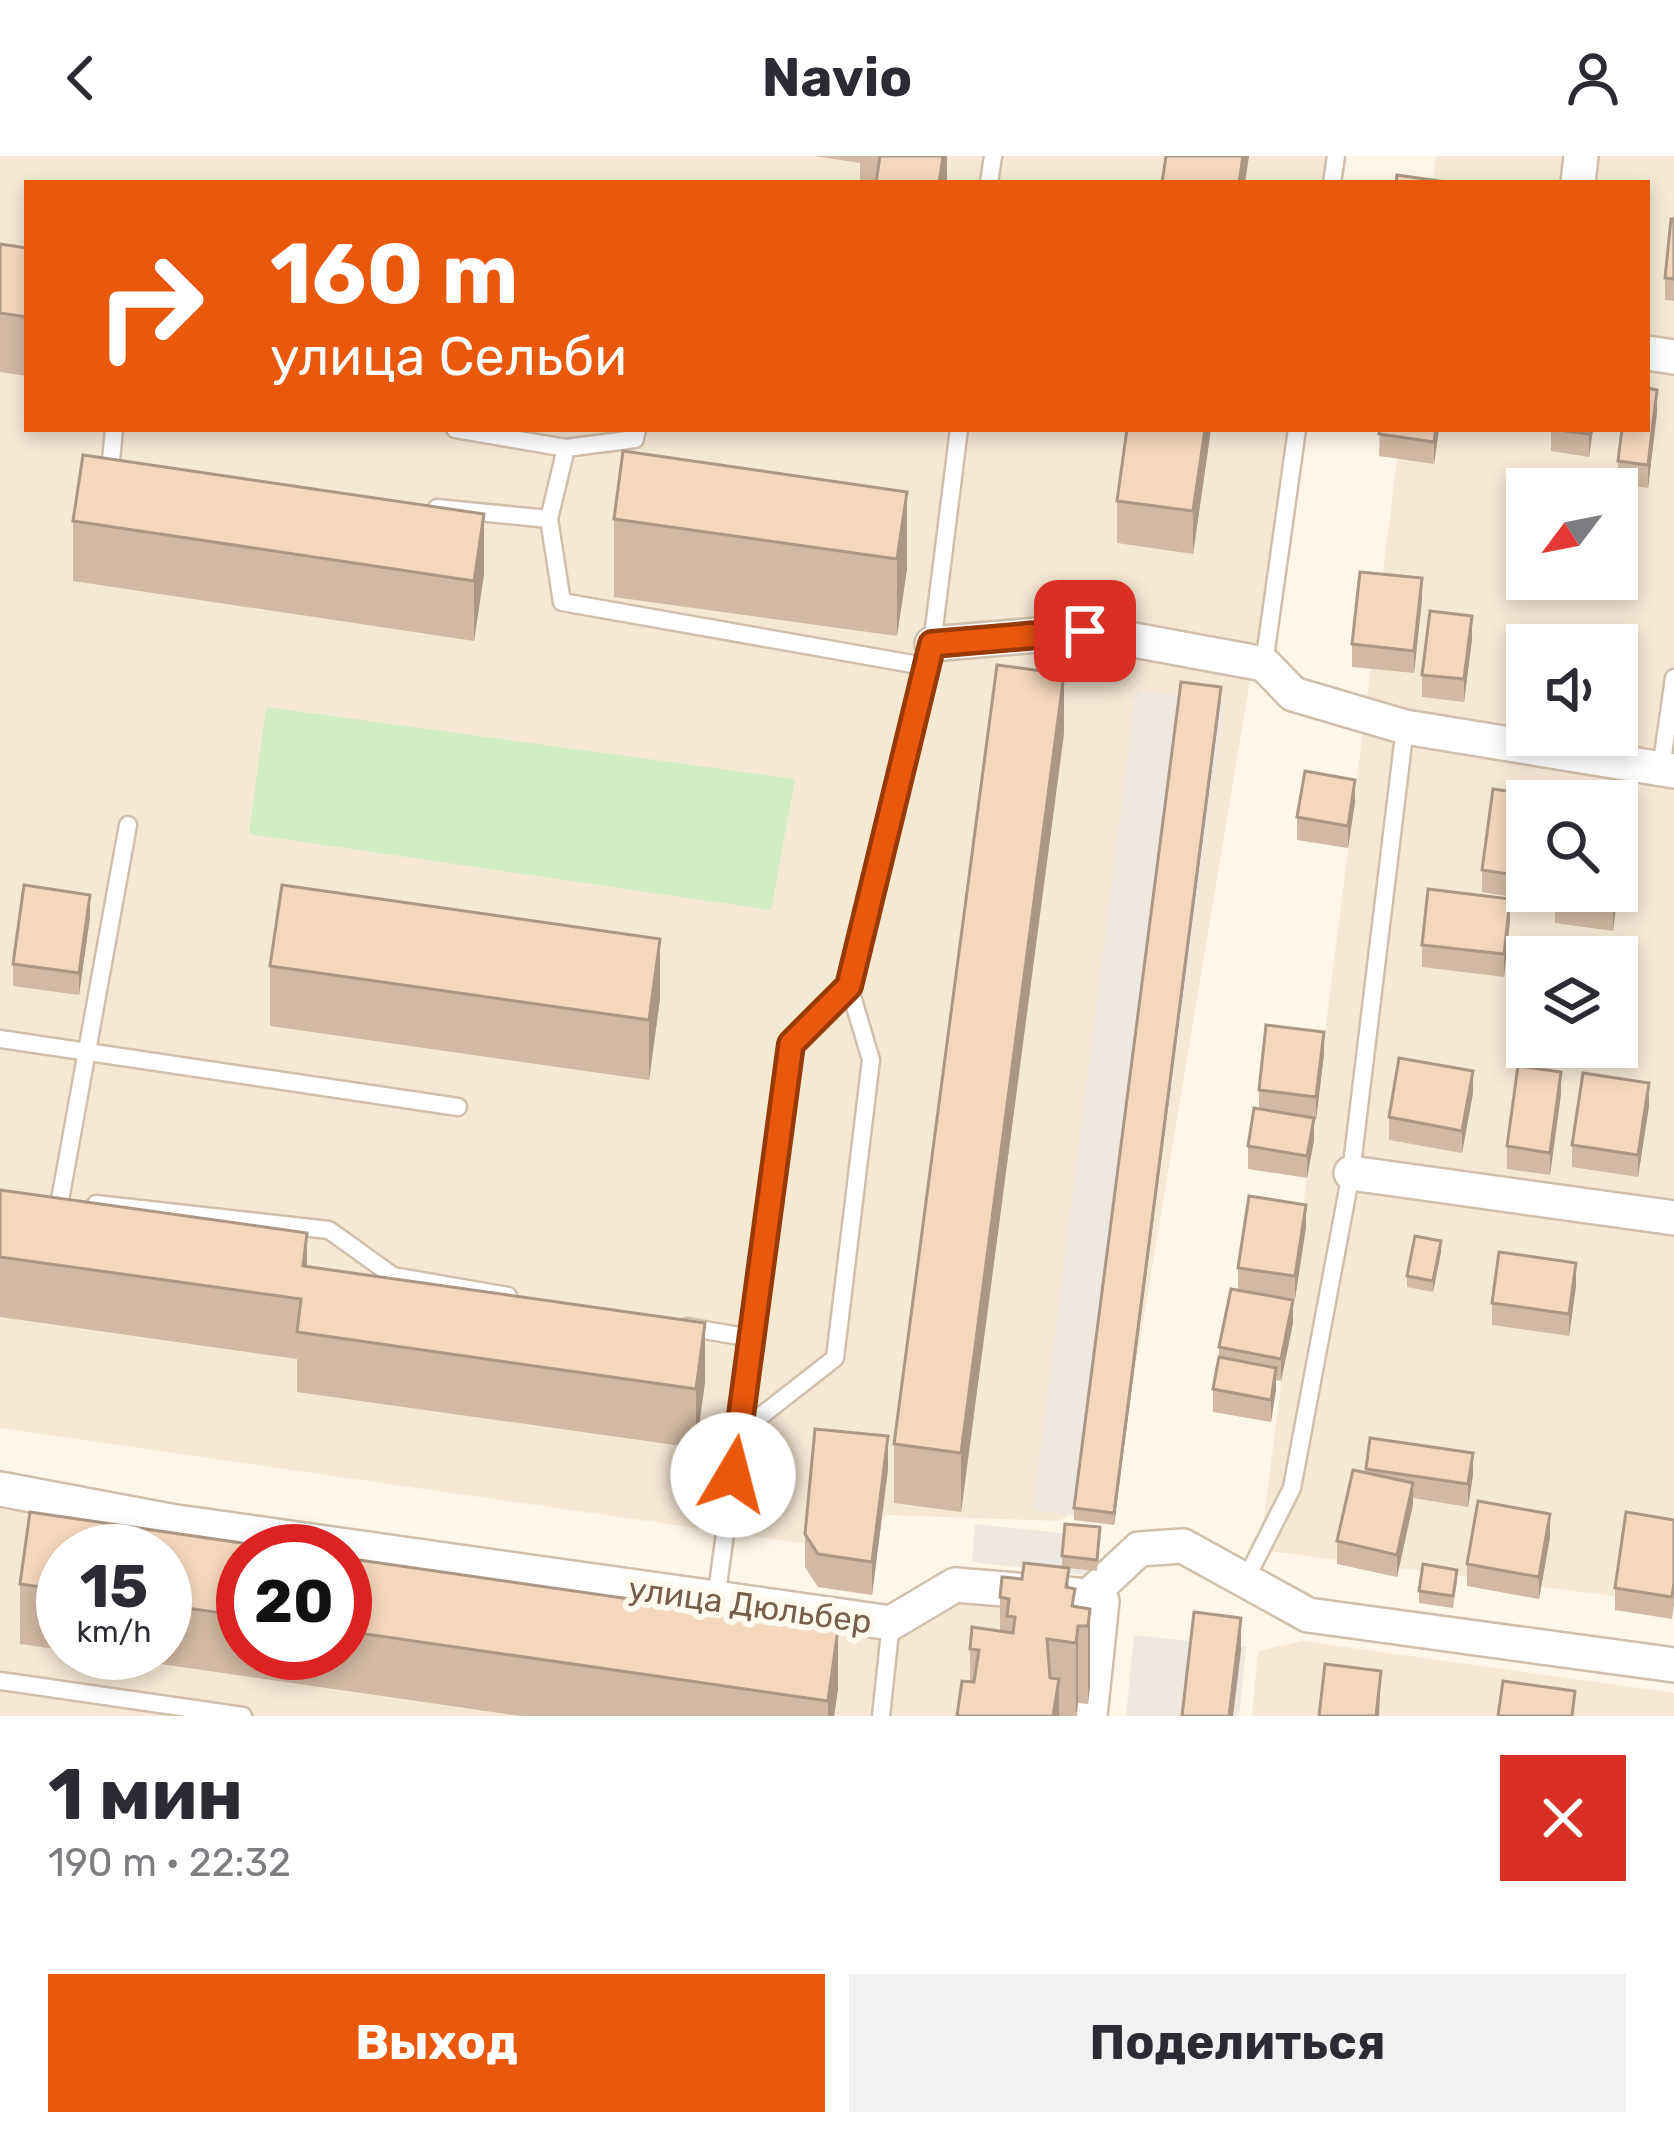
<!DOCTYPE html>
<html lang="ru">
<head>
<meta charset="utf-8">
<style>
  body { margin:0; font-family:Rubik,sans-serif; background:#f2f2f3; color:#2b2b33; height:100vh; display:flex; flex-direction:column; font-size:45px; white-space:nowrap }
  * { box-sizing:border-box; margin:0 }
  p { font-size:39px; color:#7c7c81 }
  .icon { flex:none; width:66px; height:66px; fill:none; stroke:currentColor; stroke-width:2; stroke-linecap:round; stroke-linejoin:round }
  .map { position:relative; height:1560px; overflow:hidden }
  .panel { display:flex; flex-direction:column; background:#fff; flex:1 }
  .panel>* { flex:none }
  .guide { position:absolute; left:24px; top:24px; width:1626px; height:252px; border-radius:0px; box-shadow:0 6px 18px #0003; background:#ea580c; color:#fff; overflow:hidden }
  .needle { width:78px; rotate:238deg }
  .fabs { position:absolute; left:1506px; top:312px; display:grid; gap:24px }
  .fabs a { display:grid; place-items:center; width:132px; height:132px; border-radius:0px; background:#fff; box-shadow:0 6px 18px #0003; font-size:60px }
  .speed { position:absolute; left:36px; top:1368px; display:flex; gap:24px; font-size:60px; font-weight:700; text-align:center }
  .speed>* { display:grid; place-content:center; width:156px; height:156px; border-radius:50%; background:#fff; box-shadow:0 6px 18px #0003; line-height:1 }
  .speed small { font-size:30px; font-weight:400 }
  .speed .limit { border:18px solid #d22; background:#fff; color:#111 }
  .pin { position:absolute; display:grid; place-items:center; width:102px; height:102px; color:#fff; margin:-51px; border-radius:24px; box-shadow:0 6px 18px #0006 }
  .me { position:absolute; width:132px; margin:-66px; rotate:8deg; stroke-linejoin:round; filter:drop-shadow(0 0 9px #0008) }
  .turn { display:flex; align-items:center; gap:42px; height:252px; padding:0 48px; font-size:54px }
  .turn .icon { width:156px; height:156px; stroke-width:2.5 }
  .turn b { display:block; font-size:84px; line-height:102px }
  .round { display:grid; place-items:center; flex:none; width:126px; height:126px; border-radius:0px; background:#f2f2f3 }
  .overview { display:flex; align-items:center; justify-content:space-between; height:204px; padding:0 48px }
  h1 { font-size:72px; font-weight:700; line-height:90px }
  .button { display:flex; gap:24px; margin-top:auto; padding:24px 48px }
  .button a { flex:1; height:138px; border-radius:0px; background:#ea580c; color:#fff; font-size:48px; font-weight:700; line-height:138px; text-align:center }
  .button a+a { background:#f2f2f3; color:#2b2b33 }
  header { display:flex; justify-content:space-between; align-items:center; height:156px; padding:0 48px; background:#fff; font-size:54px; font-weight:700 }
  .map>svg:first-child { display:block }
</style>
</head>
<body>
<header><svg class="icon" aria-label="back" viewBox="0 0 24 24"><path d="M15 5l-7 7 7 7"/></svg>Navio<svg class="icon" aria-label="person" viewBox="0 0 24 24"><circle cx="12" cy="8" r="4"/><path d="M4 21q1-7 8-7t8 7"/></svg></header>
<div class="map">
<svg width="1674" height="1560" viewBox="0 0 1674 1560">
  <rect width="100%" height="100%" fill="#fef6e7"/>
  <g fill="#f6e9d4" fill-rule="evenodd">
    <polygon points="0,0 1337,0 1333,27 27,27 27,273 1292,273 1117,1323 1060,1365 887,1359 849,1394 0,1272"/>
    <path d="M1436,0H1674V1448L1260,1394L1401,273H1647V27H1433ZM1527,333H1617V423H1527ZM1527,489H1617V579H1527ZM1527,645H1617V735H1527ZM1527,801H1617V891H1527Z"/>
    <path d="M0,1351L308,1395H243V1497L863,1474L914,1437L1054,1442L1043,1560H0ZM63,1395H165V1497H63Z"/>
    <polygon points="1303,1485 1674,1537 1674,1560 1252,1560 1258,1495"/>
  </g>
  <g fill="#eee8e0">
    <polygon points="1136,534 1224,546 1113,1365 1033,1354"/>
    <polygon points="975,1368 1097,1381 1092,1420 972,1406"/>
    <polygon points="1134,1479 1246,1491 1239,1560 1126,1560"/>
  </g>
  <polygon fill="#d1edc4" points="266,551 795,623 771,754 249,678"/>
  <g fill="none" stroke-linecap="round" stroke-linejoin="round">
    <g stroke="#d0bfab" stroke-width="21">
      <g id="lane">
        <polyline points="989,27 993,0"/>
        <polyline points="1332,27 1336,0"/>
        <polyline points="114,273 110,316 119,317"/>
        <polyline points="455,273 566,292"/>
        <polyline points="637,273 635,283 566,292 549,363 562,446 924,510"/>
        <polyline points="437,352 549,363"/>
        <polyline points="1264,508 1297,273"/>
        <polyline points="1661,613 1674,522"/>
        <polyline points="0,883 458,951"/>
        <polyline points="60,1044 128,669"/>
        <polyline points="96,1048 329,1074 393,1120 508,1140"/>
        <polyline points="687,1171 751,1182"/>
        <polyline points="739,1277 835,1202 871,904 849,830"/>
        <polyline points="1246,1423 1292,1332 1351,1017 1405,571"/>
        <polyline points="716,1444 791,888 849,830 932,488 959,273"/>
        <polyline points="0,1525 243,1560"/>
        <polyline points="881,1560 891,1467"/>
      </g>
    </g>
    <g stroke="#d0bfab" stroke-width="38">
      <g id="street">
        <polyline points="1578,27 1581,0"/>
        <polyline points="1647,197 1674,201"/>
        <polyline points="932,488 1085,475 1264,508 1293,538 1405,571 1674,615"/>
        <polyline points="1351,1017 1674,1062"/>
        <polyline points="0,1333 170,1365 891,1467 955,1429 1089,1440 1139,1393 1183,1390 1308,1459 1674,1509"/>
        <polyline points="1089,1440 1102,1445 1090,1560"/>
      </g>
    </g>
    <use href="#lane" stroke="#fff" stroke-width="16"/>
    <use href="#street" stroke="#fff" stroke-width="33"/>
  </g>
  <g fill="#d3b9a3">
    <polygon points="814,0 947,0 947,27 860,27 860,7"/>
    <polygon points="1674,63 1674,145 1665,144 1665,122"/>
    <polygon points="0,88 27,92 27,220 0,216"/>
    <polygon points="1657,256 1648,332 1618,328 1618,305"/>
    <polygon points="1127,273 1211,273 1193,398 1117,387 1117,345"/>
    <polygon points="1380,273 1439,273 1434,308 1379,300"/>
    <polygon points="1551,273 1593,273 1589,301 1551,295"/>
    <polygon points="907,336 907,413 897,480 614,441 614,363"/>
    <polygon points="73,365 484,418 474,485 73,425"/>
    <polygon points="1422,444 1414,517 1352,511 1352,488"/>
    <polygon points="1472,483 1464,546 1422,541 1422,519"/>
    <polygon points="1617,493 1633,518 1621,582 1605,579 1617,579"/>
    <polygon points="1221,542 1114,1369 1074,1364 1074,1352"/>
    <polygon points="1064,577 961,1356 894,1347 894,1288"/>
    <polygon points="1527,645 1527,735 1547,735 1545,746 1482,736 1482,714"/>
    <polygon points="1355,646 1348,692 1297,684 1297,661"/>
    <polygon points="1622,702 1613,775 1555,767 1555,745"/>
    <polygon points="90,761 79,839 13,830 13,808"/>
    <polygon points="1510,765 1504,821 1422,811 1422,789"/>
    <polygon points="270,810 660,843 649,924 270,870"/>
    <polygon points="1324,898 1316,964 1314,963 1314,984 1307,1022 1248,1013 1248,990 1259,952 1259,934"/>
    <polygon points="1473,937 1462,997 1389,984 1389,961"/>
    <polygon points="1561,938 1550,1019 1507,1013 1507,990"/>
    <polygon points="1649,950 1638,1021 1572,1011 1572,989"/>
    <polygon points="0,1034 307,1111 705,1226 696,1292 297,1236 297,1203 0,1161"/>
    <polygon points="1306,1071 1295,1143 1238,1134 1238,1112"/>
    <polygon points="1441,1096 1433,1136 1407,1131 1407,1120"/>
    <polygon points="1576,1130 1569,1180 1492,1169 1492,1147"/>
    <polygon points="1293,1167 1281,1225 1276,1224 1271,1266 1213,1256 1213,1233 1219,1201 1219,1191"/>
    <polygon points="1370,1282 1473,1319 1468,1351 1413,1342 1397,1421 1337,1408 1337,1385 1366,1317"/>
    <polygon points="888,1313 872,1439 818,1431 805,1411 805,1378"/>
    <polygon points="30,1356 296,1395 243,1395 243,1497 345,1497 345,1402 838,1473 838,1533 834,1560 521,1560 84,1497 165,1497 165,1395 63,1395 63,1494 20,1488 20,1428"/>
    <polygon points="1674,1364 1674,1449 1672,1463 1615,1454 1615,1432"/>
    <polygon points="1550,1381 1539,1443 1467,1430 1467,1408"/>
    <polygon points="1100,1383 1097,1415 1068,1412 1069,1432 1075,1451 1090,1453 1090,1530 1088,1548 1078,1547 1077,1560 957,1560 970,1526 970,1493 1000,1475 1000,1441 1022,1423 1062,1412 1062,1400"/>
    <polygon points="1457,1425 1453,1452 1419,1447 1419,1435"/>
  </g>
  <g fill="#ac9684">
    <polygon points="943,0 947,0 947,27 939,27"/>
    <polygon points="1243,0 1249,0 1245,27 1239,27"/>
    <polygon points="1657,234 1657,256 1648,332 1648,309"/>
    <polygon points="1205,273 1211,273 1193,398 1193,355"/>
    <polygon points="1436,273 1439,273 1434,308 1434,286"/>
    <polygon points="1590,273 1593,273 1589,301 1589,278"/>
    <polygon points="907,336 907,413 897,480 897,403"/>
    <polygon points="484,358 484,418 474,485 474,425"/>
    <polygon points="1422,422 1422,444 1414,517 1414,495"/>
    <polygon points="1472,460 1472,483 1464,546 1464,523"/>
    <polygon points="1633,496 1633,518 1621,582 1621,560"/>
    <polygon points="1064,518 1064,577 961,1356 961,1297"/>
    <polygon points="1221,531 1221,542 1114,1369 1114,1357"/>
    <polygon points="1355,624 1355,646 1348,692 1348,670"/>
    <polygon points="1622,680 1622,702 1613,775 1613,752 1615,735 1617,735"/>
    <polygon points="90,739 90,761 79,839 79,817"/>
    <polygon points="1510,743 1510,765 1504,821 1504,798"/>
    <polygon points="660,783 660,843 649,924 649,864"/>
    <polygon points="1324,876 1324,898 1316,964 1316,941"/>
    <polygon points="1473,915 1473,937 1462,997 1462,975"/>
    <polygon points="1561,916 1561,938 1550,1019 1550,997"/>
    <polygon points="1649,927 1649,950 1638,1021 1638,999"/>
    <polygon points="1314,962 1314,984 1307,1022 1307,1000"/>
    <polygon points="1306,1049 1306,1071 1295,1143 1295,1120"/>
    <polygon points="307,1077 307,1137 303,1110"/>
    <polygon points="1441,1085 1441,1096 1433,1136 1433,1125"/>
    <polygon points="1576,1107 1576,1130 1569,1180 1569,1158"/>
    <polygon points="1293,1144 1293,1167 1281,1225 1281,1203"/>
    <polygon points="705,1167 705,1226 696,1292 696,1233"/>
    <polygon points="1276,1212 1276,1234 1271,1266 1271,1244"/>
    <polygon points="888,1280 888,1313 872,1439 872,1406"/>
    <polygon points="1473,1297 1473,1319 1468,1351 1468,1328"/>
    <polygon points="1413,1327 1413,1349 1397,1421 1397,1399"/>
    <polygon points="1550,1358 1550,1381 1539,1443 1539,1421"/>
    <polygon points="1090,1453 1090,1530 1088,1548 1088,1470"/>
    <polygon points="1241,1462 1241,1495 1233,1560 1229,1560"/>
    <polygon points="1078,1470 1078,1547 1076,1560 1076,1487"/>
    <polygon points="838,1473 838,1533 834,1560 828,1560 828,1545"/>
    <polygon points="1381,1515 1379,1560 1376,1560"/>
    <polygon points="1059,1523 1059,1560 1053,1560"/>
  </g>
  <g fill="#f5d7bd" stroke="#ac9684" stroke-width="3">
    <polygon points="880,0 943,0 939,27 876,27"/>
    <polygon points="1166,0 1243,0 1239,27 1162,27"/>
    <polygon points="1397,19 1453,27 1396,27"/>
    <polygon points="1671,63 1674,63 1674,123 1665,122"/>
    <polygon points="0,88 27,92 27,161 0,157"/>
    <polygon points="1647,232 1657,234 1648,309 1618,305 1622,273 1647,273"/>
    <polygon points="1127,273 1205,273 1193,355 1117,345"/>
    <polygon points="1380,273 1436,273 1434,286 1379,278"/>
    <polygon points="1551,273 1590,273 1589,278"/>
    <polygon points="623,295 907,336 897,403 614,363"/>
    <polygon points="83,299 484,358 474,425 73,365"/>
    <polygon points="1360,416 1422,422 1414,495 1352,488"/>
    <polygon points="1430,455 1472,460 1464,523 1422,519"/>
    <polygon points="1571,485 1596,489 1571,489"/>
    <polygon points="1617,493 1633,496 1621,560 1617,559"/>
    <polygon points="997,509 1064,518 961,1297 894,1288"/>
    <polygon points="1181,526 1221,531 1114,1357 1074,1352"/>
    <polygon points="1305,615 1355,624 1348,670 1297,661"/>
    <polygon points="1493,633 1557,642 1556,645 1527,645 1527,721 1482,714"/>
    <polygon points="1617,679 1622,680 1617,722"/>
    <polygon points="24,729 90,739 79,817 13,808"/>
    <polygon points="282,729 660,783 649,864 270,810"/>
    <polygon points="1428,733 1510,743 1504,798 1422,789"/>
    <polygon points="1557,735 1615,735 1613,752 1555,745"/>
    <polygon points="1266,869 1324,876 1316,941 1259,934"/>
    <polygon points="1399,902 1473,915 1462,975 1389,961"/>
    <polygon points="1518,910 1561,916 1550,997 1507,990"/>
    <polygon points="1583,917 1649,927 1638,999 1572,989"/>
    <polygon points="1254,952 1314,962 1307,1000 1248,990"/>
    <polygon points="0,1034 307,1077 303,1110 705,1167 696,1233 297,1176 301,1143 0,1101"/>
    <polygon points="1249,1040 1306,1049 1295,1120 1238,1112"/>
    <polygon points="1415,1080 1441,1085 1433,1125 1407,1120"/>
    <polygon points="1499,1096 1576,1107 1569,1158 1492,1147"/>
    <polygon points="1231,1133 1293,1144 1281,1203 1219,1191"/>
    <polygon points="1219,1201 1276,1212 1271,1244 1213,1233"/>
    <polygon points="815,1273 888,1280 872,1406 818,1398 805,1378"/>
    <polygon points="1370,1282 1473,1297 1468,1328 1366,1313"/>
    <polygon points="1353,1314 1413,1327 1397,1399 1337,1385"/>
    <polygon points="1478,1345 1550,1358 1539,1421 1467,1408"/>
    <polygon points="30,1356 296,1395 243,1395 243,1460 165,1449 165,1395 63,1395 63,1434 20,1428"/>
    <polygon points="1626,1356 1674,1364 1674,1427 1672,1441 1615,1432"/>
    <polygon points="1065,1368 1100,1371 1097,1404 1062,1400"/>
    <polygon points="345,1402 838,1473 828,1545 345,1475"/>
    <polygon points="1024,1407 1069,1412 1066,1431 1075,1433 1072,1450 1090,1453 1088,1470 1078,1470 1076,1487 1047,1483 1050,1522 1059,1523 1053,1560 957,1560 962,1525 974,1526 979,1494 970,1493 972,1471 1013,1477 1015,1461 1007,1460 1009,1443 1000,1441 1002,1421 1022,1423"/>
    <polygon points="1423,1408 1457,1414 1453,1440 1419,1435"/>
    <polygon points="1194,1456 1241,1462 1229,1560 1182,1560"/>
    <polygon points="1325,1508 1381,1515 1376,1560 1319,1560"/>
    <polygon points="1503,1525 1575,1535 1572,1560 1498,1560"/>
  </g>
  <g fill="none" stroke-linecap="round" stroke-linejoin="round">
    <g stroke="#983908" stroke-width="30">
      <polyline id="route" points="733,1319 791,888 849,830 932,488 1085,475"/>
    </g>
    <use href="#route" stroke="#ea580c" stroke-width="21"/>
  </g>
  <g text-anchor="middle" dominant-baseline="central" stroke-width="12" stroke-linejoin="round" paint-order="stroke">
    <g font-size="33" fill="#795e49" stroke="#fffaee">
      <text transform="translate(750 1449) rotate(8)">улица Дюльбер</text>
    </g>
  </g>
</svg>
<div class="fabs">
<a><svg class="needle" viewBox="-14 -14 28 28"><path d="M0-13l5 13h-10z" fill="#e53935"/><path d="M0 13l5-13h-10z" fill="#7c7c81"/></svg></a>
<a><svg class="icon" aria-label="sound" viewBox="0 0 24 24"><path d="M4 9h4l5-4v14l-5-4H4zM17 9q2 3 0 6"/></svg></a>
<a><svg class="icon" aria-label="search" viewBox="0 0 24 24"><circle cx="10" cy="10" r="6"/><path d="M15 15l6 6"/></svg></a>
<a><svg class="icon" aria-label="layers" viewBox="0 0 24 24"><path d="M12 4l9 5-9 5-9-5zM3 14l9 5 9-5"/></svg></a>
</div>
<div class="speed"><div>15<small>km/h</small></div><div class="limit">20</div></div>
<div class="pin" style="left:1085px;top:475px;background:#d93025"><svg class="icon" aria-label="arrive" viewBox="0 0 24 24"><path d="M6 21V4h12l-3 4 3 4H6"/></svg></div>
<svg class="me" style="left:733px;top:1319px" viewBox="-20 -20 40 40"><circle r="19" fill="#fff"/><path d="M0-13L10 11 0 6-10 11z" fill="#ea580c"/></svg>
<div class="guide">
<div class="turn"><svg class="icon" aria-label="right" viewBox="0 0 24 24"><path d="M7 20v-9h11M14 6l5 5-5 5"/></svg><div><b>160 m</b>улица Сельби</div></div>
</div>
</div>
<section class="panel">
<div class="overview"><div><h1>1 мин</h1><p>190 m · 22:32</p></div><a class="round" style="background:#d93025;color:#fff"><svg class="icon" aria-label="close" viewBox="0 0 24 24"><path d="M6 6l12 12M18 6L6 18"/></svg></a></div>
<div class="button"><a>Выход</a><a>Поделиться</a></div>
</section>
</body>
</html>
